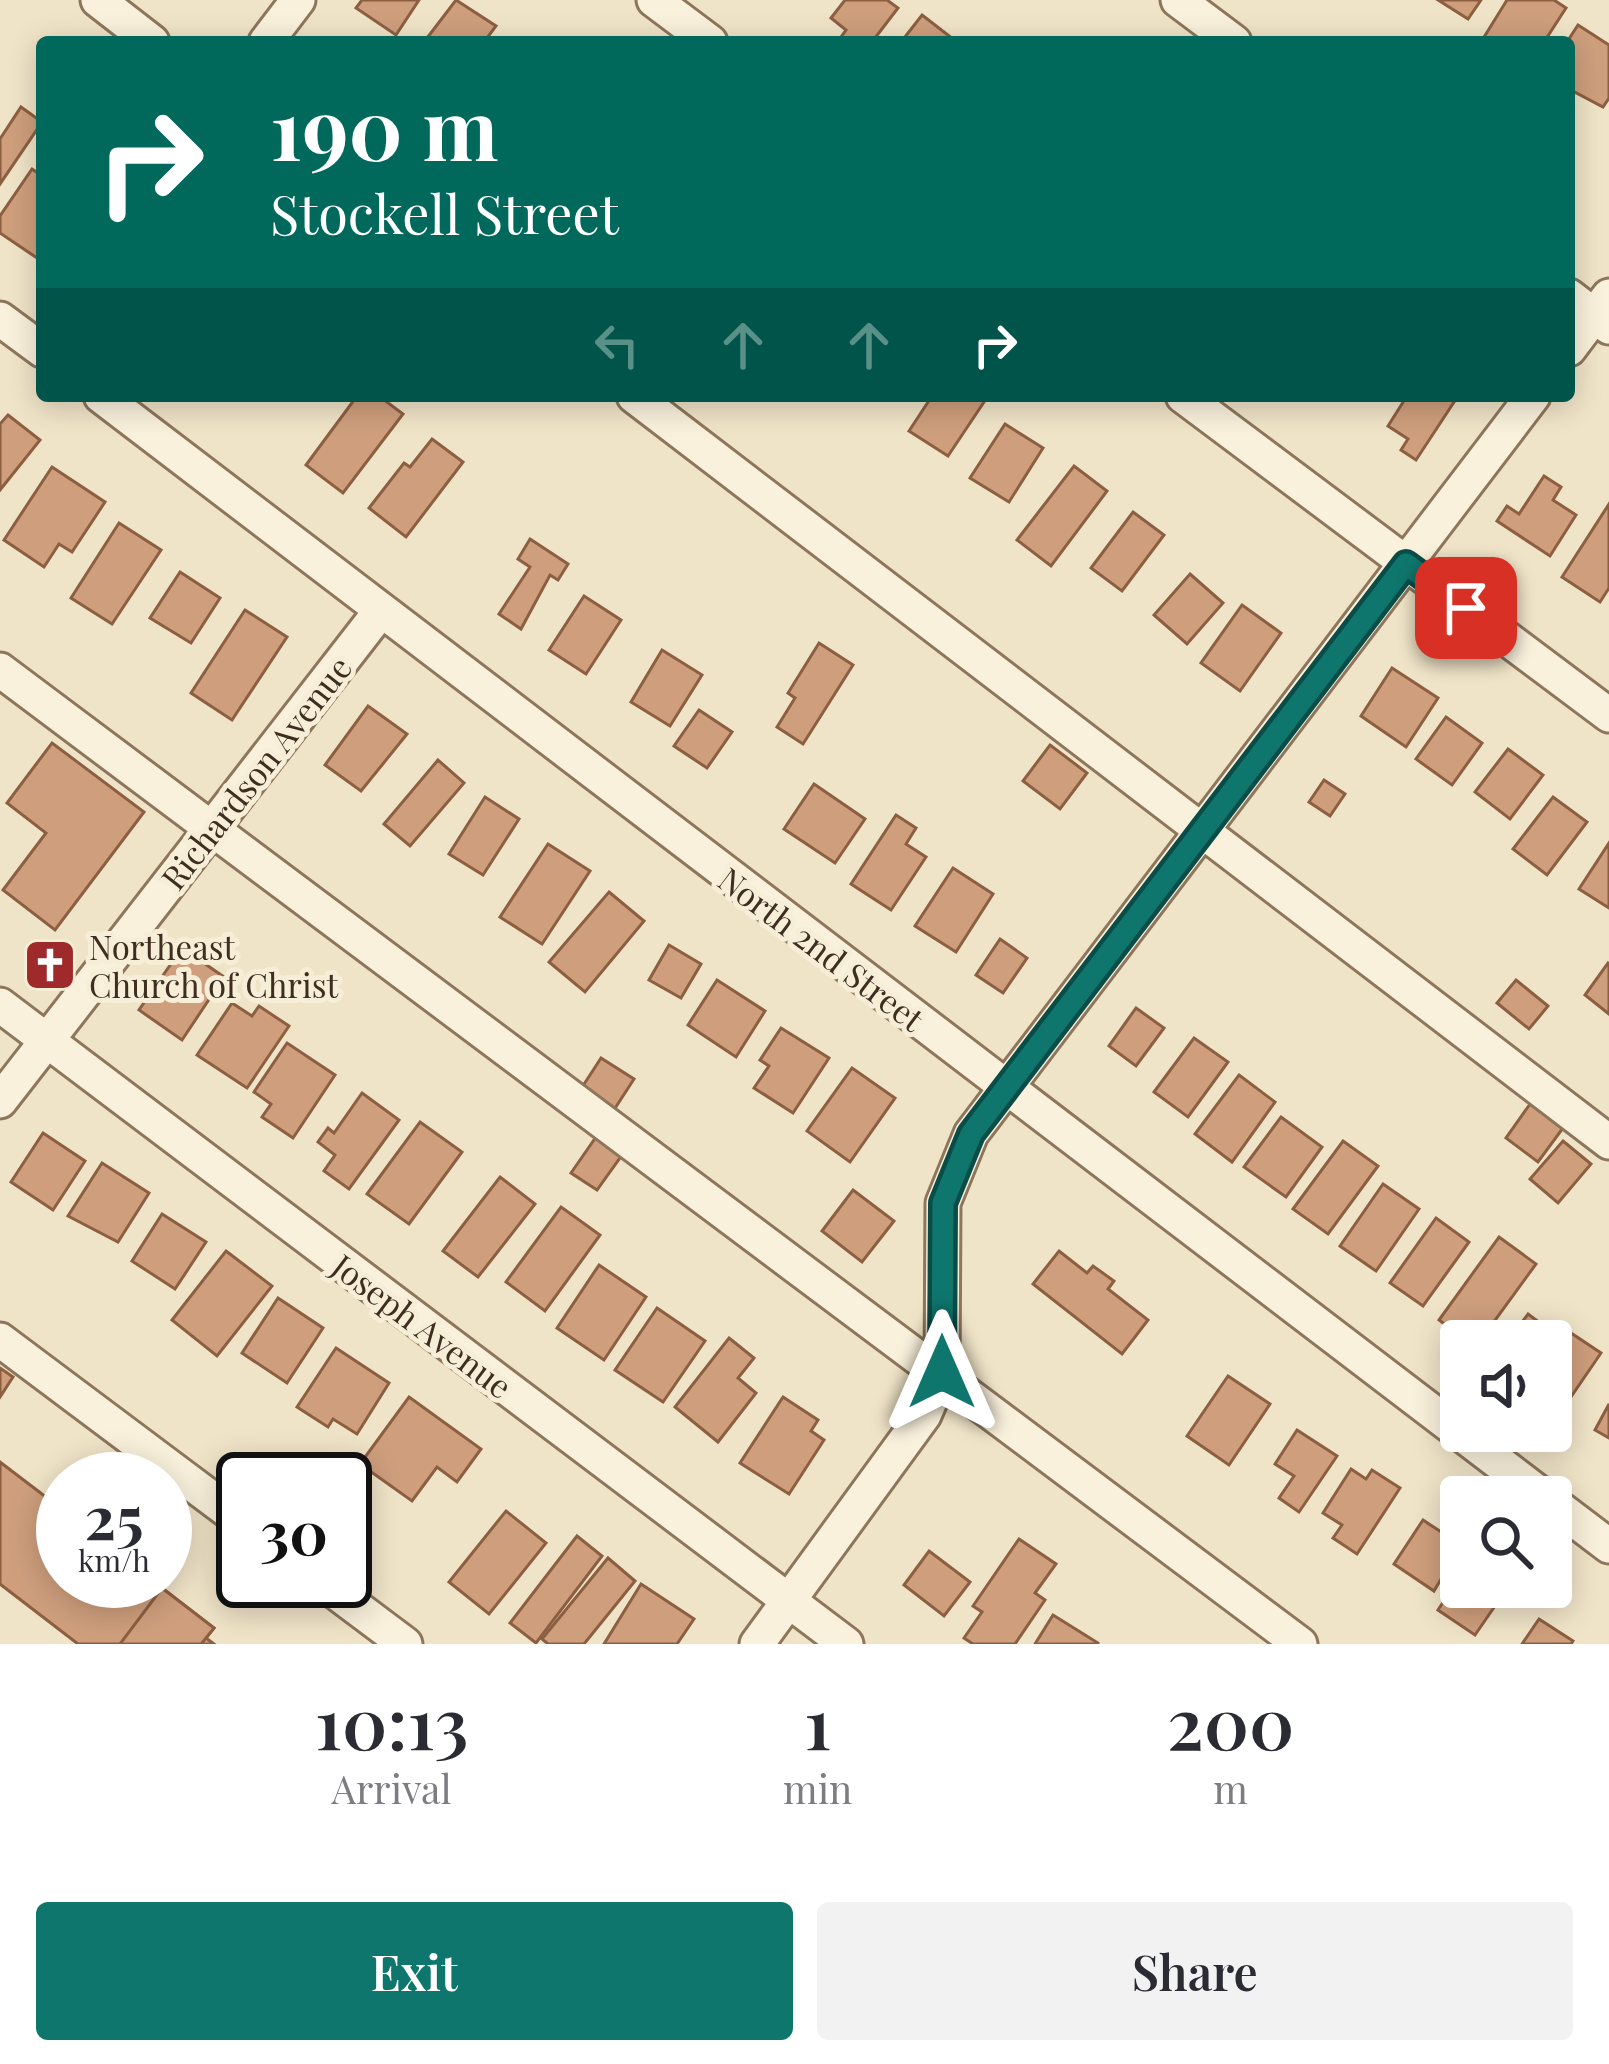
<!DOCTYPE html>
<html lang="en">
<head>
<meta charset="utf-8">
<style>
  body { margin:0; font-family:"Playfair Display",serif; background:#f2f2f3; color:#2b2b33; height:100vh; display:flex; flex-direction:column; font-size:45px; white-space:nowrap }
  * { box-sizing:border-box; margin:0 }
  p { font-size:39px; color:#7c7c81 }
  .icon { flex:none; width:66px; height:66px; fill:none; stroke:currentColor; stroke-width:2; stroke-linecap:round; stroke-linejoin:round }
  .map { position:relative; height:1644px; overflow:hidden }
  .details { display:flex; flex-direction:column; background:#fff; flex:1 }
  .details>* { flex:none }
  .top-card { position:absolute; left:36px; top:36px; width:1539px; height:366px; border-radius:12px; box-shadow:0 6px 30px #0003; background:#00695c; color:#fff; overflow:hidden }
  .buttons { position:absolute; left:1440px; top:1320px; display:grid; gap:24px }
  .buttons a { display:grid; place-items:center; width:132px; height:132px; border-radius:12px; background:#fff; box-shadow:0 6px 30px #0003; font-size:60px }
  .speed { position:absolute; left:36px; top:1452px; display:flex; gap:24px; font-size:60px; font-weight:700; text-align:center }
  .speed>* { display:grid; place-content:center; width:156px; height:156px; border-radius:50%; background:#fff; box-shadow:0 6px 30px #0003; line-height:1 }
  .speed small { font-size:30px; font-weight:400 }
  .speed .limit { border:6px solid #111; border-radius:18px; background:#fff; color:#111 }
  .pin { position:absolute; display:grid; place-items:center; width:102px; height:102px; color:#fff; margin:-51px; border-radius:24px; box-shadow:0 6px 18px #0006 }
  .me { position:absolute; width:132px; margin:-66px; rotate:0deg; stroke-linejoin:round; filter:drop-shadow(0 0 9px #0008) }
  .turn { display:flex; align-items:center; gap:42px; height:252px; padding:0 36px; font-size:54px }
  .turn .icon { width:156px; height:156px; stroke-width:2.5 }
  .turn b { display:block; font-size:84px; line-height:102px }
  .lanes { display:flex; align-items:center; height:114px; padding:0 36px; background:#0003; justify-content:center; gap:60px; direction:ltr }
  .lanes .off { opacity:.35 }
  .eta { display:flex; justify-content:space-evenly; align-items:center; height:204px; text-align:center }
  .eta b { font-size:72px; font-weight:600; line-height:84px }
  .cta { display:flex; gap:24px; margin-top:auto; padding:24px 36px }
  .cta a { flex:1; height:138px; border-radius:12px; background:#0f766e; color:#fff; font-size:48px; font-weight:600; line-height:138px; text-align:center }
  .cta a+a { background:#f2f2f3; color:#2b2b33 }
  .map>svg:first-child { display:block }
</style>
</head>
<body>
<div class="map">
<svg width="1609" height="1644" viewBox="0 0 1609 1644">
  <rect width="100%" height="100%" fill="#f0e4c8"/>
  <g fill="#cf9f7d" stroke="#8d5f41" stroke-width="3">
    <polygon points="362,0 419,0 396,35 356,8"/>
    <polygon points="456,0 496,26 484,42 424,42"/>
    <polygon points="845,0 887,0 898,8 872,42 847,42 841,37 846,30 831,18"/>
    <polygon points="1438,0 1481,0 1468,19"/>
    <polygon points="1507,0 1554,0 1566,8 1544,42 1481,42"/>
    <polygon points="922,15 957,42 901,42"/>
    <polygon points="1578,25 1609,45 1609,98 1603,107 1569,89 1567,42"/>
    <polygon points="21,107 42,122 0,184 0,139"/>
    <polygon points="32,169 42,176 40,260 0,233 0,216"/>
    <polygon points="357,396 379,396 403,414 343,493 306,465"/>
    <polygon points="932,396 988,396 948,456 909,431"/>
    <polygon points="1407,396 1458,396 1416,460 1401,450 1408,439 1388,426"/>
    <polygon points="8,415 40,440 0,490 0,424"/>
    <polygon points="1005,424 1043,448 1009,502 970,478"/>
    <polygon points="432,439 463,462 406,537 369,508 404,463 410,467"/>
    <polygon points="1074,466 1107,491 1051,566 1017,540"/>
    <polygon points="52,467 105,502 72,552 59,544 44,567 4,540"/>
    <polygon points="1544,476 1561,487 1553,500 1576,515 1550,556 1497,521 1507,506 1519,514"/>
    <polygon points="1609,504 1609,588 1600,602 1562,577"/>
    <polygon points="1133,512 1164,535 1122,591 1091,568"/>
    <polygon points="119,523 161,550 112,624 71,598"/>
    <polygon points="530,539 568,564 558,580 550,575 521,629 499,614 530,567 518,559"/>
    <polygon points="180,572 220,598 191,643 150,618"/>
    <polygon points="1190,574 1223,603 1187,644 1154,615"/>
    <polygon points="584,596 621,620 586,674 549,650"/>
    <polygon points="1242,605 1281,633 1240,691 1201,663"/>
    <polygon points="245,610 287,637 232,720 191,693"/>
    <polygon points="819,643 853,665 803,744 777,727 795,698 788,693"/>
    <polygon points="662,650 702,675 670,726 631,702"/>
    <polygon points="1392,668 1438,698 1406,747 1361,716"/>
    <polygon points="368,706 407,734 361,791 325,765"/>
    <polygon points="699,710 732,732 707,768 674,746"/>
    <polygon points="1446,717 1482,743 1452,785 1416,759"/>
    <polygon points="52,743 144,812 55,930 3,890 46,833 7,803"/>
    <polygon points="1050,745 1087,773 1060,809 1023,781"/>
    <polygon points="1508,749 1543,775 1510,819 1475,792"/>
    <polygon points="438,760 464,783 410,846 384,824"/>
    <polygon points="1324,780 1345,794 1330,816 1309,802"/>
    <polygon points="814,784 865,819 835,863 784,829"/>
    <polygon points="485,797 519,819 483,875 449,854"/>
    <polygon points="1553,797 1587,822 1547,875 1513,849"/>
    <polygon points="896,815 916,828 906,844 926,857 891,910 851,884"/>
    <polygon points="1609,843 1609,908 1579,889"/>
    <polygon points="548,844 590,871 542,944 500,917"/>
    <polygon points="953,868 993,894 956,952 915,926"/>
    <polygon points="609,892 644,921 585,992 549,962"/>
    <polygon points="1000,939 1027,958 1003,993 976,975"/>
    <polygon points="669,945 701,964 681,998 649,980"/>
    <polygon points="182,948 224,977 182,1040 139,1010"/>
    <polygon points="1608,963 1609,964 1609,1014 1585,995"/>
    <polygon points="717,980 765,1011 736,1057 688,1025"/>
    <polygon points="1516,980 1548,1006 1529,1029 1497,1003"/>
    <polygon points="232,1003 252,1016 259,1006 289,1026 247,1088 197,1055"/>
    <polygon points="1136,1008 1164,1028 1136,1066 1109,1046"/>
    <polygon points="781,1028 829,1058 793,1113 754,1088 769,1066 760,1060"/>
    <polygon points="1194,1038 1228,1062 1188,1117 1154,1092"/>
    <polygon points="287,1043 335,1075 293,1138 262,1117 271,1104 254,1092"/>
    <polygon points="601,1058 634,1079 610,1116 577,1095"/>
    <polygon points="852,1068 895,1098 850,1162 807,1131"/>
    <polygon points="1239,1075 1275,1102 1232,1162 1195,1134"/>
    <polygon points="362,1093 399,1120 349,1189 324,1171 335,1155 318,1142 328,1128 334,1133"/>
    <polygon points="1530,1104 1563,1128 1538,1162 1506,1138"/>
    <polygon points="1281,1117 1322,1147 1286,1197 1244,1167"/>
    <polygon points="420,1122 462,1152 409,1224 367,1194"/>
    <polygon points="43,1133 85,1161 53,1210 11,1182"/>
    <polygon points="596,1137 622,1155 597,1190 571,1173"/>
    <polygon points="1343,1141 1378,1166 1328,1234 1293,1209"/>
    <polygon points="1563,1141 1591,1164 1558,1203 1530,1179"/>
    <polygon points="102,1163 149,1193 118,1242 68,1216"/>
    <polygon points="500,1177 535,1204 478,1277 443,1251"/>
    <polygon points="1383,1184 1419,1209 1376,1271 1340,1246"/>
    <polygon points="853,1190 894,1221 862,1262 822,1231"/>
    <polygon points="561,1207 600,1235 545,1311 506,1282"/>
    <polygon points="162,1214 206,1242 175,1289 132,1261"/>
    <polygon points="1436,1218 1469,1242 1423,1306 1390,1283"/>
    <polygon points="1499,1237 1536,1264 1480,1341 1467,1341 1439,1320"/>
    <polygon points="226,1251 272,1286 217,1356 172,1320"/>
    <polygon points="1059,1251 1087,1273 1093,1266 1114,1281 1108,1289 1148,1320 1122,1354 1033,1284"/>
    <polygon points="599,1265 646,1297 604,1360 557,1328"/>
    <polygon points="278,1298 323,1328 287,1383 242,1353"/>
    <polygon points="657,1308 705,1341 663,1402 615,1370"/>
    <polygon points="1528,1314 1555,1334 1550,1341 1508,1341"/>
    <polygon points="1568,1331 1601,1353 1562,1410 1551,1403 1551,1356"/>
    <polygon points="729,1338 754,1358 738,1378 756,1393 718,1442 675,1407"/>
    <polygon points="336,1348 389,1383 357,1434 333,1419 328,1427 297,1407"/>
    <polygon points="0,1368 13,1377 0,1397"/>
    <polygon points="1228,1376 1270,1404 1229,1465 1187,1436"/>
    <polygon points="409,1397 481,1449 457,1482 437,1467 412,1501 360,1464"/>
    <polygon points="783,1397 818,1420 811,1431 824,1440 789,1494 740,1463"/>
    <polygon points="1609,1404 1609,1438 1595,1430"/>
    <polygon points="1297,1430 1337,1456 1299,1512 1279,1498 1294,1476 1275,1464"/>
    <polygon points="0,1462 63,1510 63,1581 165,1581 165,1561 176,1569 162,1588 214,1628 206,1638 214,1644 78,1644 0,1584"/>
    <polygon points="1351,1469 1366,1479 1372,1470 1400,1488 1357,1554 1333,1538 1342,1525 1323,1513"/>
    <polygon points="506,1511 546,1543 489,1614 449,1582"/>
    <polygon points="1423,1520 1461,1545 1434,1591 1394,1564"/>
    <polygon points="577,1536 602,1556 536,1643 510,1623"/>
    <polygon points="1019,1539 1056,1564 1035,1593 1045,1600 1015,1644 973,1644 964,1638 982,1612 973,1606"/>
    <polygon points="929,1551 970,1582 944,1616 904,1585"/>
    <polygon points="608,1558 635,1581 584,1644 548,1644 542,1639"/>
    <polygon points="1461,1575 1461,1587 1508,1587 1475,1635 1438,1610"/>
    <polygon points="641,1584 694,1619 677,1644 604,1644"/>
    <polygon points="162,1588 214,1628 206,1638 201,1644 120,1644"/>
    <polygon points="1053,1615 1098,1643 1098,1644 1035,1644"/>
    <polygon points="1539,1619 1573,1641 1571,1644 1522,1644"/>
  </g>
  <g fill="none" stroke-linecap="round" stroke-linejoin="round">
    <g stroke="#8d765c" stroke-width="39">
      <g id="minor">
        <polyline points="98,0 152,42"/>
        <polyline points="654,0 710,42"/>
        <polyline points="1178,0 1234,42"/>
        <polyline points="266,42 298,0"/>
        <polyline points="1569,296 1609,327"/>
        <polyline points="0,319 42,350"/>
        <polyline points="1569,349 1609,296"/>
        <polyline points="101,396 1544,1497"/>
        <polyline points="634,396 1609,1142"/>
        <polyline points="1183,396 1609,715"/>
        <polyline points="0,670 1300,1644"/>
        <polyline points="0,1005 846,1644"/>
        <polyline points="0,1101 379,613"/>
        <polyline points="0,1340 243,1522"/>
        <polyline points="1551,1502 1609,1546"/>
        <polyline points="321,1581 405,1644"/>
        <polyline points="757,1644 924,1415 942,1373 943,1203 971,1134 1533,396"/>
      </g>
    </g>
    <use href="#minor" stroke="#faf1dc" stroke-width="33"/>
  </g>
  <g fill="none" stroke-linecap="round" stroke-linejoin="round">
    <g stroke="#0a4d48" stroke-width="30">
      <polyline id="route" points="942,1372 943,1203 971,1134 1406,564 1466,608"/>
    </g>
    <use href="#route" stroke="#0f766e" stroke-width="21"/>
  </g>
  <defs>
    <g id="church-square" transform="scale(2.7)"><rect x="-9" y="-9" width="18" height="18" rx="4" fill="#9e2a2b" stroke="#f7eed8"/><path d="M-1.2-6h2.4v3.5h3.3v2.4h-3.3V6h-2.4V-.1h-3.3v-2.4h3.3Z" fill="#fff"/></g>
  </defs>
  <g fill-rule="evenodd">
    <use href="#church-square" x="50" y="965"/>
  </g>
  <g text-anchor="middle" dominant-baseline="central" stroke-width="10" stroke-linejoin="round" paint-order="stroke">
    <g font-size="33" fill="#3d2e20" stroke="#f7eed8">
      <text transform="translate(255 772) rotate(-52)">Richardson Avenue</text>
      <text transform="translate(822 948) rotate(37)">North 2nd Street</text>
      <text transform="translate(423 1325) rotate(37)">Joseph Avenue</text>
    </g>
    <g font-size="33" fill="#3d2e20" stroke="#f7eed8" text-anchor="start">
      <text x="89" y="946">Northeast<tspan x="89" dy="38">Church of Christ</tspan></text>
    </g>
  </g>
</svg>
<div class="buttons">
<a><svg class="icon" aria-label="sound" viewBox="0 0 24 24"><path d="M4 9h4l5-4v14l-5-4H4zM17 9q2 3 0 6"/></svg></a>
<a><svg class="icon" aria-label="search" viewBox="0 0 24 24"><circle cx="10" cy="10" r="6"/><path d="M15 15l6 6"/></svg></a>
</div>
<div class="speed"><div>25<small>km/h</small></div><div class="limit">30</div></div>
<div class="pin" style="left:1466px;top:608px;background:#d93025"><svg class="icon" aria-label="arrive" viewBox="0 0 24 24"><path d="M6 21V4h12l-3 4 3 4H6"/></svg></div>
<svg class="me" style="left:942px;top:1372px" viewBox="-20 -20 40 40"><path d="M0-17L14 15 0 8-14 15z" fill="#0f766e" stroke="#fff" stroke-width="4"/></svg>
<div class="top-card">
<div class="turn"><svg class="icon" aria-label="right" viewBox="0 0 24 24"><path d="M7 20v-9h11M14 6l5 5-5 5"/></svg><div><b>190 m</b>Stockell Street</div></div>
<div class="lanes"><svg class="icon off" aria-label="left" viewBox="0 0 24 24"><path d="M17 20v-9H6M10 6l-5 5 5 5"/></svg><svg class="icon off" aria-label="ahead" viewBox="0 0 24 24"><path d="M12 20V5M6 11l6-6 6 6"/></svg><svg class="icon off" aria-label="ahead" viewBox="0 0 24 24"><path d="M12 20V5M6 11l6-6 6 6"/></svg><svg class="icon" aria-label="right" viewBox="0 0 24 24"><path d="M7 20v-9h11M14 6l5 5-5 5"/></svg></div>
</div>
</div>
<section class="details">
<div class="eta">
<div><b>10:13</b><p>Arrival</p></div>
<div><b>1</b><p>min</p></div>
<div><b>200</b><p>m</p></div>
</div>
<div class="cta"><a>Exit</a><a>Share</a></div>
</section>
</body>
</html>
